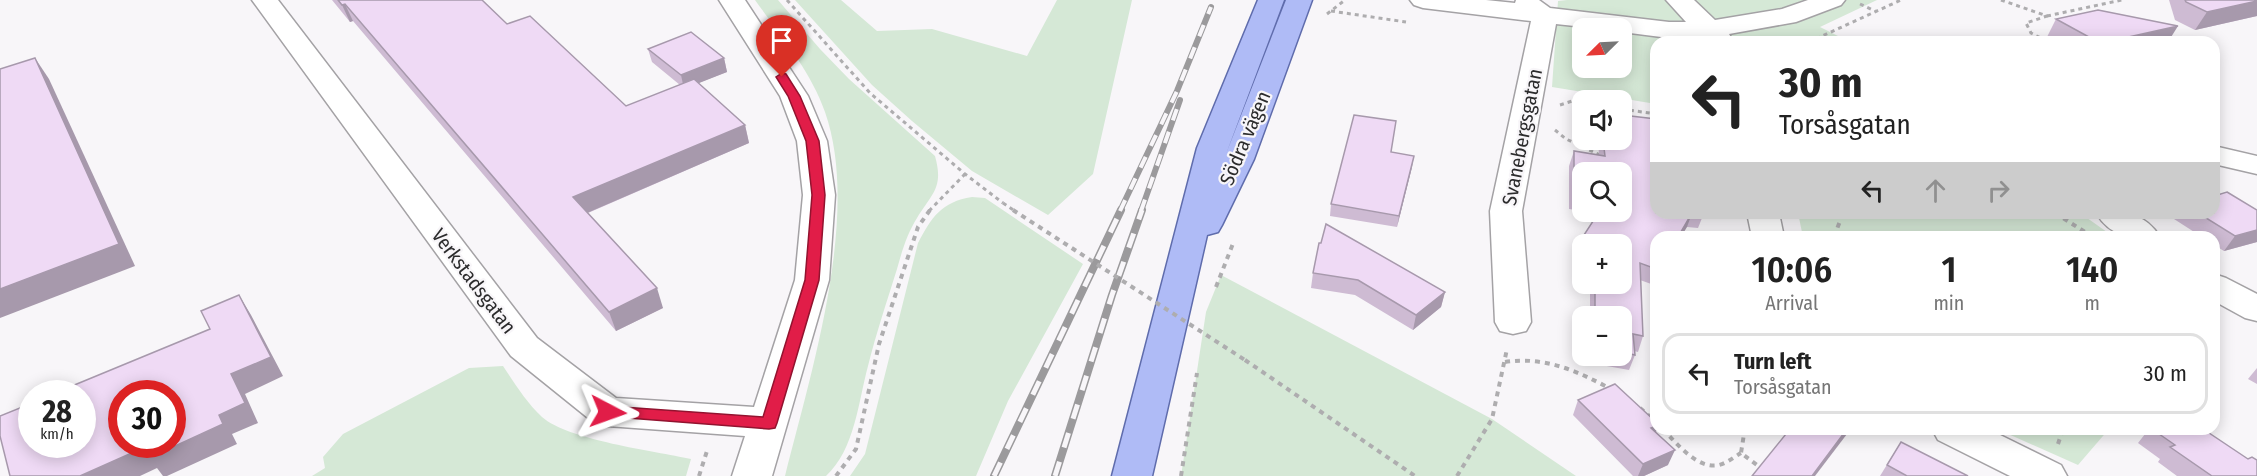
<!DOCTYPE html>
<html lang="en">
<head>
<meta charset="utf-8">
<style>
  body { margin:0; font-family:"Fira Sans Condensed",sans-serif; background:#f6f6f6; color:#222; height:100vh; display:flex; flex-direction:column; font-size:22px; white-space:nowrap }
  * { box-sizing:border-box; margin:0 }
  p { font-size:20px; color:#767676 }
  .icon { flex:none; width:33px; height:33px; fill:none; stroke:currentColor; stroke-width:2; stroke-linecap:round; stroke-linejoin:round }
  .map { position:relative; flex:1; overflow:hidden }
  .panel { position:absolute; left:1650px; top:231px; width:570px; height:204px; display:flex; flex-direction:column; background:#fff; border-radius:18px; box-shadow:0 3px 15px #0003 }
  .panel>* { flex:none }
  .top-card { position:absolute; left:1650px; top:36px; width:570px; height:183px; border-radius:18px; box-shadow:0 3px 15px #0003; background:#fff; color:#222; overflow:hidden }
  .needle { width:39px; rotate:246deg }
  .buttons { position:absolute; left:1572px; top:18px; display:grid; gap:12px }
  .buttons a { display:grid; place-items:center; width:60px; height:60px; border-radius:12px; background:#fff; box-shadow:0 3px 15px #0003; font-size:30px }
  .speed { position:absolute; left:18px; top:380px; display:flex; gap:12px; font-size:30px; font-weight:700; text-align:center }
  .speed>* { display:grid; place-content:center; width:78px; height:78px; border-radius:50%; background:#fff; box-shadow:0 3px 15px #0003; line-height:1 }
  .speed small { font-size:15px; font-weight:400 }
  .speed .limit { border:9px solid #d22; background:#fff; color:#111 }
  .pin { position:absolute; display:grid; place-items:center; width:51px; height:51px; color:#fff; margin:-62px -26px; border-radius:50% 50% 50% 0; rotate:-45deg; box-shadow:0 0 6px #0007 }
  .pin .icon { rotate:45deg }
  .me { position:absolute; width:66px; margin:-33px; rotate:94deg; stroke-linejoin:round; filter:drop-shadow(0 0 4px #0008) }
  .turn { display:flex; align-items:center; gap:21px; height:126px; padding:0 30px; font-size:27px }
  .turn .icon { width:78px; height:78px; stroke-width:2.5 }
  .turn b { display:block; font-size:42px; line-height:51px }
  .lanes { display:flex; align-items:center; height:57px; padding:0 30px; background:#0003; justify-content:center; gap:30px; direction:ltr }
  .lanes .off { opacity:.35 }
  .eta { display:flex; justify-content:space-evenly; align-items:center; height:102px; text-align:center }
  .eta b { font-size:36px; font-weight:600; line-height:42px }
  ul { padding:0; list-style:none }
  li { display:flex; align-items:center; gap:18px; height:81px; margin:0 12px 9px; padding:0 18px; border:3px solid #e0e0e0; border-radius:18px }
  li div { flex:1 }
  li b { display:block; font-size:22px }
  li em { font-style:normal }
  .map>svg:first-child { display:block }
</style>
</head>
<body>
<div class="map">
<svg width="2257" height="476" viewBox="0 0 2257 476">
  <rect width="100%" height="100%" fill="#f8f6f9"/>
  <g fill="#d5e8d6" fill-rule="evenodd">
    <path d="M755,0H778L820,49L849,79L935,156C944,188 932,193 917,218C907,234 902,251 897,269C887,301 876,334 868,366C858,403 855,449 826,476H785C811,372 861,215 825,112C811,71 780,35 755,0Z"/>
    <polygon points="795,0 841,0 877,31 932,29 1027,56 1057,0 1132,0 1093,174 1048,215 972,171 912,121 872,85"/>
    <path d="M1567,0H1877L1820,27L1850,42H1656V104L1552,87L1558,1ZM1582,28H1622V68H1582Z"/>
    <path d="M972,197L985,198L1083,264L1008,401L976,476H850L865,454L918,243C932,217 941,202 972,197Z"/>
    <polygon points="1798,213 2080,213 2114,237 1803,237"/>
    <polygon points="1221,275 1492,419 1576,476 1181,476 1206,312"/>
    <path d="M503,366C515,384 526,402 542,417C568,440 654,451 691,459L686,476H312L325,468L323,457L343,434L469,368Z"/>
    <polygon points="1997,429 2109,429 2078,465"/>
  </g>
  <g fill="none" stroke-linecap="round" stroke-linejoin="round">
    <g stroke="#a4a2a5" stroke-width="3">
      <g id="minor">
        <polygon points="252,0 278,0 537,338 616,398 754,407 795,280 803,195 797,141 780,96 719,0 745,0 808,96 827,141 835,195 829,280 772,476 732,476 745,436 607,426 593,422 511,356"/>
        <polygon points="1410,0 1486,0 1515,3 1516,0 1539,0 1550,8 1669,22 1686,22 1666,0 1694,0 1715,20 1782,9 1808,0 1845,0 1841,5 1796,22 1729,34 1732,39 1730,42 1707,42 1702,37 1669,38 1622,32 1622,28 1593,28 1556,24 1522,211 1531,322 1526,331 1513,334 1500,331 1495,322 1490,211 1531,21 1423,8 1414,5"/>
        <polygon points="2214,146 2257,156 2257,174 2214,164"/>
        <polygon points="1747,213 1779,213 1784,237 1752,237"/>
        <path d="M2096,213C2124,213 2144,211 2160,237C2132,237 2113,240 2096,213Z"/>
        <polygon points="2214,274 2226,278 2257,294 2257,321 2245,318 2214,301"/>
        <polygon points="1932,429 1988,429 2061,465 2067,476 2010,476 1938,440"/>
      </g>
    </g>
    <g stroke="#5f6cac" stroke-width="3">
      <polygon id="major" points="1258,0 1284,0 1226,154 1286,0 1312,0 1254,159 1222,225 1218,232 1207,235 1152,476 1112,476 1197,148"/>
    </g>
    <g stroke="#aeadaf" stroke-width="3" stroke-dasharray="4 4" stroke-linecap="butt">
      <polyline points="787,0 870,93 965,174 1003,203"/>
      <polyline points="2001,0 2047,16 2026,23 2031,33 2048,42"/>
      <polyline points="1860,4 1875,11"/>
      <polyline points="1331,11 1406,22"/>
      <polyline points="1327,14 1345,0"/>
      <polyline points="2047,16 2122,0"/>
      <polyline points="1809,42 1901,0"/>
      <polyline points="1560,105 1572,101 1582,103"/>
      <polyline points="1622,109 1656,114"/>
      <polyline points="1555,130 1566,139 1604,157"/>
      <polyline points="929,211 965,174"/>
    </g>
    <g stroke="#aeadaf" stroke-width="4" stroke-dasharray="5 5" stroke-linecap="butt">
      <polyline points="2055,213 2085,232"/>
      <polyline points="1834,237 1843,213"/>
      <polyline points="1216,287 1234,241"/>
      <polyline points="1245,360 1415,476"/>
      <path d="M1505,362C1545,356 1577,371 1611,389"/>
      <polyline points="1640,408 1656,422"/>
      <path d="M1663,429C1676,443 1698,470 1719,465C1727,463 1734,457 1741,453"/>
      <polyline points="1748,429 1744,434 1741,453 1761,468"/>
      <polyline points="2058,444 2063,429"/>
      <polyline points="699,476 707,451"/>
      <polyline points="836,476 856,449 879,344 918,227 930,210"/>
      <polyline points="1181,476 1197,373"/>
      <polyline points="1457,476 1492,419 1507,349"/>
    </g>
    <use href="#minor" fill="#fff" fill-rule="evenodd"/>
    <use href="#major" fill="#afbbf6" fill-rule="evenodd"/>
    <g stroke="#9b9a9c" stroke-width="6">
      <g id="rail-far1">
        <polyline points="1120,211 1177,91 1211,7"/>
        <polyline points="1141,211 1180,100"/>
      </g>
    </g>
    <g stroke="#9b9a9c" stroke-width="8">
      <g id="rail">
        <polyline points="994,476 1121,210"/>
        <polyline points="1055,476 1112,295 1142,210"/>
      </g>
    </g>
    <use href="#rail-far1" stroke="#f8f6f9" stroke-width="4" stroke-dasharray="12" stroke-linecap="butt"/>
    <use href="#rail" stroke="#f8f6f9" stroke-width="5" stroke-dasharray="15" stroke-linecap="butt"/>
    <polyline stroke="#aeadaf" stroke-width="3" stroke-dasharray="4 4" stroke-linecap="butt" points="1003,203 1015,211"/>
    <polyline stroke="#aeadaf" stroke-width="4" stroke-dasharray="5 5" stroke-linecap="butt" points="1013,210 1245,360"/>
  </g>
  <g fill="#cebbd3">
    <polygon points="332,0 482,0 507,24 626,106 680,85 652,62 648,49 724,58 727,72 698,83 745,125 749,143 588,213 663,308 616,331 353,21 350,22"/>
    <polygon points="2169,0 2257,0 2257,16 2195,30 2175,20"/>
    <polygon points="2056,19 2168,42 2056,42 2047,37"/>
    <polygon points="1598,140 1622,140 1656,213 1704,213 1698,228 1687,227 1656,237 1656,281 1654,285 1640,280 1643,336 1638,352 1634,351 1635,355 1629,370 1590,363 1590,356 1622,356 1622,316 1590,316 1590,284 1622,284 1622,244 1582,244 1582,258 1576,256 1580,241 1598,214 1584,212 1622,212 1582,172 1582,211 1569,209 1569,166 1574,151 1599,155"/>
    <polygon points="1391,152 1412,167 1397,227 1330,216 1331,204"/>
    <polygon points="2257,210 2257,242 2224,251 2214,245 2214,237 2202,237 2174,219 2178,213 2214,213"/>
    <polygon points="1313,273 1445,292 1441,307 1413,330 1355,295 1311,288"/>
    <polygon points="2257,368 2257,384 2248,379"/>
    <polygon points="1578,400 1657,429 1656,432 1668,465 1644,476 1633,476 1573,415"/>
    <polygon points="2149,429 2203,429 2257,476 2177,476 2158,462 2160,459 2138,443"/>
    <polygon points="1901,442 1968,476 1880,476"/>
  </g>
  <g fill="#a799ac">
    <polygon points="2257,1 2257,16 2195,30 2207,12"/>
    <polygon points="345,4 353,21 350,22 342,5"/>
    <polygon points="2178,26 2168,42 2106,42"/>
    <polygon points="35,58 49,79 135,266 0,318 0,289"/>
    <polygon points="724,58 727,72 684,89 681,75"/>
    <polygon points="745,125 749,143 580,216 573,197"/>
    <polygon points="1414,156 1412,167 1397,227 1399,216"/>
    <polygon points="1692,213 1687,227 1681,237 1678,237"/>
    <polygon points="2257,230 2257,242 2224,251 2235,236"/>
    <polygon points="657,288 663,308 616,331 609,312"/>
    <polygon points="1445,292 1441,307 1413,330 1416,315"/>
    <polygon points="239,295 251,315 283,376 245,394 258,423 232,434 237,444 167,476 163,476 157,468 140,476 80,476 231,374"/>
    <polygon points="1656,426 1656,429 1657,429 1653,440 1651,428"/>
    <polygon points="1847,429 1849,429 1847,434 1815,476 1812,476"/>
    <polygon points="1675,450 1668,465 1644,476 1638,476 1643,464"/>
  </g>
  <g fill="#efdaf5" stroke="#a799ac" stroke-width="1.5" fill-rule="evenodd">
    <polygon points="338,0 482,0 507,24 530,16 626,106 694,79 745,125 573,197 657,288 609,312 345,4 342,5"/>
    <polygon points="2185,0 2257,0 2257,1 2207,12 2186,2"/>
    <polygon points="2098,10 2178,26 2106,42 2098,42 2056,19"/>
    <polygon points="691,32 724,58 681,75 648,49"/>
    <polygon points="35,58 119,244 0,289 0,69"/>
    <polygon points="1354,115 1396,121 1391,152 1414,156 1399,216 1331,204"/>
    <polygon points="1622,115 1656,119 1656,213 1692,213 1678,237 1656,237 1656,269 1640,263 1643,336 1633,334 1635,355 1622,352 1622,316 1595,316 1595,284 1622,284 1622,244 1591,244 1580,241 1599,212 1622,212 1622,172 1582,172 1582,196 1574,194 1574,151 1605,156 1603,140 1622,140"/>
    <polygon points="2227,192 2257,210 2257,230 2235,236 2198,213 2214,213 2214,196"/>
    <polygon points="1326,224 1445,292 1416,315 1358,280 1313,273 1319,243 1321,243"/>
    <path d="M239,295L271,357L231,374L245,403L219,415L223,424L149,458L145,447L80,476H10L0,436V416L32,403V444H82V393H55L210,329L201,311ZM122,393H172V444H122Z"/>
    <polygon points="1615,384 1656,422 1656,426 1651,428 1675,450 1643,464 1578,400"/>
    <polygon points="1790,429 1847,429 1812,476 1752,476"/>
    <polygon points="2152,429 2203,429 2248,459 2252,457 2257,460 2257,476 2212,476 2170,447 2175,445"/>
    <polygon points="1901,442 1968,476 1907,476 1887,465"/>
  </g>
  <polygon fill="#e11d48" stroke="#92132f" stroke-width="1.5" points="782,73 786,74 800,96 819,141 825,195 819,280 777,423 775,428 769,429 602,416 600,412 602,408 608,406 763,417 805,280 812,195 806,141 788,96 776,77"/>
  <g text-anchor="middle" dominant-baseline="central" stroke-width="4.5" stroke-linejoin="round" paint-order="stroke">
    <g font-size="20" fill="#2c2c2d" stroke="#f8f6f9">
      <text transform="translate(1522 137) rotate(-79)">Svanebergsgatan</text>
      <text transform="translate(1245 138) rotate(-67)">Södra vägen</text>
      <text transform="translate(474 281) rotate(53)">Verkstadsgatan</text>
    </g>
  </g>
</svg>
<div class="buttons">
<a><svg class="needle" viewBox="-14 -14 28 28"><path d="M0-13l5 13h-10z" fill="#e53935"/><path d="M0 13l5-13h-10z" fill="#767676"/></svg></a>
<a><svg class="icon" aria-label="sound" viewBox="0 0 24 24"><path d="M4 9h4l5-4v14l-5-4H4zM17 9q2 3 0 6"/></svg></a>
<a><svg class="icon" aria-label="search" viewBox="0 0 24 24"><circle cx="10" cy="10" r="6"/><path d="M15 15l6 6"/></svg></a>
<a>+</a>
<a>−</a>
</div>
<div class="speed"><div>28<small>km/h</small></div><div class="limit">30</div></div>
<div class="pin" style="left:782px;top:77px;background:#d93025"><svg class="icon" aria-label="arrive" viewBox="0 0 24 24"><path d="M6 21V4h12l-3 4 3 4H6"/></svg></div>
<svg class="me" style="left:608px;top:412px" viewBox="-20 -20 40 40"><path d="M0-17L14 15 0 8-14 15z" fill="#e11d48" stroke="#fff" stroke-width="4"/></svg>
<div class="top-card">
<div class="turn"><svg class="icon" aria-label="left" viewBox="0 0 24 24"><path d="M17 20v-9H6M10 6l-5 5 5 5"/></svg><div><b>30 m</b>Torsåsgatan</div></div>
<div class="lanes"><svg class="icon" aria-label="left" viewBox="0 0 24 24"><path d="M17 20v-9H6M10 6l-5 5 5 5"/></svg><svg class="icon off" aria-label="ahead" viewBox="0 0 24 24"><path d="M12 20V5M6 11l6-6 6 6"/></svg><svg class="icon off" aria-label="right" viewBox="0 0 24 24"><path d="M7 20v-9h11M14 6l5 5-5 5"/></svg></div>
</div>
<section class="panel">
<div class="eta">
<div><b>10:06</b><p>Arrival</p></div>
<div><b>1</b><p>min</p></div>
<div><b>140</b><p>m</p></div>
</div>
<ul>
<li><svg class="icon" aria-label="left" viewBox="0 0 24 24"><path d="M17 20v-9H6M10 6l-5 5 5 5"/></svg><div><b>Turn left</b><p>Torsåsgatan</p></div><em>30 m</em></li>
</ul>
</section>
</div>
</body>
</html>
